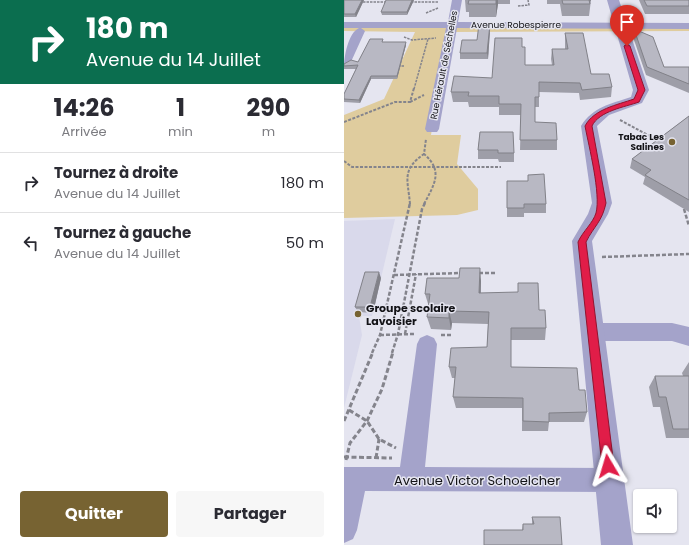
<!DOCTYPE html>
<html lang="fr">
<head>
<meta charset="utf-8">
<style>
  body { margin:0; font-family:Poppins,sans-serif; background:#f7f7f7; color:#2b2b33; height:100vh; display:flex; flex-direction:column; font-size:15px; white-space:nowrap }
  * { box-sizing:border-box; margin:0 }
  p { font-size:13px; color:#7c7c81 }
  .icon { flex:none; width:22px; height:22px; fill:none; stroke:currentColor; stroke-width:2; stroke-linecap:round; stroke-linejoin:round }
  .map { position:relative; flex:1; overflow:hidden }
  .side { display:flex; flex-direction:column; background:#fff; width:344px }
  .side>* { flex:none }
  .banner { background:#0b6e4f; color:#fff; overflow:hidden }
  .buttons { position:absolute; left:289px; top:489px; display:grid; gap:8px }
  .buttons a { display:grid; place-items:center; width:44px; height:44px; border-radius:4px; background:#fff; box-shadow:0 1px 3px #0004; font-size:20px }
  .pin { position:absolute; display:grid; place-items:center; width:34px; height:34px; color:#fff; margin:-41px -17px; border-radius:50% 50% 50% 0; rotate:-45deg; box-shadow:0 0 4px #0007 }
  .pin .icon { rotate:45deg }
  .me { position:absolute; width:44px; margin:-22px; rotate:353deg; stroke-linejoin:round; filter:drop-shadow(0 0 3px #0008) }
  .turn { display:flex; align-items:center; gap:14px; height:84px; padding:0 20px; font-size:18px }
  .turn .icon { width:52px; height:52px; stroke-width:2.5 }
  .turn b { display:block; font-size:28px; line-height:34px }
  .eta { display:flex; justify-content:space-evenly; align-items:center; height:68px; text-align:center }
  .eta b { font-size:24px; font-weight:700; line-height:28px }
  .cta { display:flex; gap:8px; margin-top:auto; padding:8px 20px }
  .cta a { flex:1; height:46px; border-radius:4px; background:#776332; color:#fff; font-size:16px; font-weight:700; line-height:46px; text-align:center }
  .cta a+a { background:#f7f7f7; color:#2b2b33 }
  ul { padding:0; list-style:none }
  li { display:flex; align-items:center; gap:12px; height:60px; padding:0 20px; border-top:1px solid #e1e1e2 }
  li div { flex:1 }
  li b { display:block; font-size:15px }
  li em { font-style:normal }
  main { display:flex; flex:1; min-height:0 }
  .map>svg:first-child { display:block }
</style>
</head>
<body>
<main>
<section class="side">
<div class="banner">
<div class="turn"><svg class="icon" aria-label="right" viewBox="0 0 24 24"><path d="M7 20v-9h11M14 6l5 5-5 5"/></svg><div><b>180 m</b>Avenue du 14 Juillet</div></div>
</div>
<div class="eta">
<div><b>14:26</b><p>Arrivée</p></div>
<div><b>1</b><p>min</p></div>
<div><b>290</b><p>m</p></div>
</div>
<ul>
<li><svg class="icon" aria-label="right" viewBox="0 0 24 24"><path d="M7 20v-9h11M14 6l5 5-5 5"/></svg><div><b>Tournez à droite</b><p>Avenue du 14 Juillet</p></div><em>180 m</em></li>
<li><svg class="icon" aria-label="left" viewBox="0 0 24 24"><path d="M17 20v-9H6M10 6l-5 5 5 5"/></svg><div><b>Tournez à gauche</b><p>Avenue du 14 Juillet</p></div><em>50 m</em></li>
</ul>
<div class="cta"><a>Quitter</a><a>Partager</a></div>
</section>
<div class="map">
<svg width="345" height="545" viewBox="0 0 345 545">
  <rect width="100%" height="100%" fill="#e5e5f0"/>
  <polygon fill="#d9d9eb" points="51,219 28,316 15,316 18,335 0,408 0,221"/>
  <polygon fill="#dfcc9e" points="0,25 345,26 345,31 104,32 87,135 117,135 113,164 134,189 134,210 113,215 0,218 0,115 40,99 71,32 0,31"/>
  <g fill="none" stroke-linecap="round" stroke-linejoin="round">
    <g stroke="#84848c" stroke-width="1.5" stroke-dasharray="2.5 1" stroke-linecap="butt">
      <polyline points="19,2 44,2"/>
      <polyline points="67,2 95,2"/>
      <polyline points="174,6 185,5 184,0"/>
      <polyline points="82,13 94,8"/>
      <polyline points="60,37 68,40 92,38"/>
      <polyline points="54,66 61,66"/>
      <polyline points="70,89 84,39"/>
    </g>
    <g stroke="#84848c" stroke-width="2" stroke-dasharray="3 1.5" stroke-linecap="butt">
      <polyline points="66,102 80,95"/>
      <polyline points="276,120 315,141"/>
      <polyline points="0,122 51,102 66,102 70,88"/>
      <polyline points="0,161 8,167 157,167"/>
      <path d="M66,204C64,180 57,170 80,154"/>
      <path d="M80,204C90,185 100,171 80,154L82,139"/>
    </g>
    <g stroke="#84848c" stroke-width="2.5" stroke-dasharray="4 2" stroke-linecap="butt">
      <polyline points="340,209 345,226"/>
      <polyline points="258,257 345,254"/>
      <polyline points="135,273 153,273"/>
      <polyline points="50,275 118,273"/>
      <polyline points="61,334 72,274"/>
      <polyline points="36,335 70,334"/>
      <polyline points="97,335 107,335"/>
      <polyline points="28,353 36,335 66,203"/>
      <polyline points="48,353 54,334 78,209 81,203"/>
    </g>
    <g stroke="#84848c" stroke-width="3" stroke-dasharray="5 2.5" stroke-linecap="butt">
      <polyline points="5,410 23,421 35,439 52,448"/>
      <polyline points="0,421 29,352"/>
      <polyline points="0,457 48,458"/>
      <polyline points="32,458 35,439"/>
      <polyline points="2,460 6,443 23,421 38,389 49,352"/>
    </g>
    <g fill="#a4a3ca" fill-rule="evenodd">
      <path d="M108,0H118L114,22L345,23V29L113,28L95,129L93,132H83L81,129L102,28H17L21,31L6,64L0,67C0,57 4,33 15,28H0V22H104Z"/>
      <polygon points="249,323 328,323 345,327 345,346 328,341 249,341 242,338 239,332 242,326"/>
      <polygon points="83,335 90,338 93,344 81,467 265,468 274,471 277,480 274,489 265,492 21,491 13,530 9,539 0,543 0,467 56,467 73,344 76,338"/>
    </g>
    <path fill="#a4a3ca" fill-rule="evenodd" d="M263,0H275L305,90L298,103L265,115L253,126L268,203L264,214L248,241L289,545H257L228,241L244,214L248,203L237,126C249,107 266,104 287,97L289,90Z"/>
  </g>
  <g fill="#9e9ea8">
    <polygon points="0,0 20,0 12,17 0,17"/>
    <polygon points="70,0 63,15 38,15 37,12"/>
    <polygon points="121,0 166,0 166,4 154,4 152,17 125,17 125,12 122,12"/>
    <polygon points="203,0 247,0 245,16 218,16 216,4 203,4"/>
    <polygon points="295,0 345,0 345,14 301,14"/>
    <polygon points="290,29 320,67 345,67 345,93 302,75 289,37"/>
    <polygon points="146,30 144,59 116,59 116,53"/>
    <polygon points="221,33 247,74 268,87 267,97 236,100 235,93 195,92 195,107 191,107 191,122 213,140 213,150 176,150 177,115 155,115 155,107 125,107 124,102 109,102 107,92 148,78 178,47 181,65 208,65 207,59 208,49 221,49"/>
    <polygon points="40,42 62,45 53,79 27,79 16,103 0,102 0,94 12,69 0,69 0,64 14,62"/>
    <polygon points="345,116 345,212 299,184 301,177 286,168 288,159"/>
    <polygon points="136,132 170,153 170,162 155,162 154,159 134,159 134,150"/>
    <polygon points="163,181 202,204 202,213 180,213 180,217 163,217"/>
    <polygon points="37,278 29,313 14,312 11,307"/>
    <polygon points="137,281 137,293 195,310 202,328 201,340 167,340 167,367 235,390 243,412 240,422 205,422 204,431 178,431 178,408 112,408 109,397 111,378 108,378 105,367 143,347 144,324 108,323 107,330 87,329 83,317 85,307 81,294"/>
    <polygon points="345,362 345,438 322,438 316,407 309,407 305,387 311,376 339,376 338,373"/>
    <polygon points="188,517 218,545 178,530 179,524 188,524"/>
  </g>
  <g fill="#818188">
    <polygon points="18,0 20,0 12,17 11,14"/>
    <polygon points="68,0 70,0 63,15 63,12"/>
    <polygon points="152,0 154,0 154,4 152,17"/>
    <polygon points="146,24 146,30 144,59 143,53"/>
    <polygon points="62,42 62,45 53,79 53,76"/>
    <polygon points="27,76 27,79 16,103 15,100"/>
    <polygon points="136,268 137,281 136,305 135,293"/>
    <polygon points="35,272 37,278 29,313 26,307"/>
    <polygon points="105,311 108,323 107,330 105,318"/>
  </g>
  <g fill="#b8b8c3" stroke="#818188">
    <polygon points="0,0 18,0 11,14 0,14"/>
    <polygon points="42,0 68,0 63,12 37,12"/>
    <polygon points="125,0 152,0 152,4 124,4"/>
    <polygon points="218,0 247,0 245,0 246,4 219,4"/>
    <polygon points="300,0 345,0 345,6 303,6"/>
    <polygon points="135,24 146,24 143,53 116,53 118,40 133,40"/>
    <polygon points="290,29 309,37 320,67 345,67 345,84 303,67"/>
    <polygon points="221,33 239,33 247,74 265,74 268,87 238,90 236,83 195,82 195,97 191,97 191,122 212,123 213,140 176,140 177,104 155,104 155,96 124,96 125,92 107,92 110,76 148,78 151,38 178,38 178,47 181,47 181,65 210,65 208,49 224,49"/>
    <polygon points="26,39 39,39 38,42 62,42 53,76 27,76 15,100 0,99 0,94 14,65 0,66 0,64 7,60 14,62"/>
    <polygon points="345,116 345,200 301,175 307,170 288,159"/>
    <polygon points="136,132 169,132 170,153 154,153 154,150 134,150"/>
    <polygon points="200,174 202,204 180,204 180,208 163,208 163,181 184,181 184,175"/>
    <polygon points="116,268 136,268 135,293 174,292 174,283 194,283 195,310 201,310 202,328 167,328 167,367 233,368 235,390 241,390 243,412 205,413 205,422 179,421 179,398 109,397 112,367 105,367 107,348 143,347 145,312 105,311 105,318 83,317 86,294 81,294 83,278 115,278"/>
    <polygon points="21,272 35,272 26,307 11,307"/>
    <polygon points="311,376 345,376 345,429 329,429 322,397 315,397"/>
    <polygon points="188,517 216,517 218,545 140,545 140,530 179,530 179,524 190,524"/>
  </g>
  <path fill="#e11d48" stroke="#92132f" d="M283,44L286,46L301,90L295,102C281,107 255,111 248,126L262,203C258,222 250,226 242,242L270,466L268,470L264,472L259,470L258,466L234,242C239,231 249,223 252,213C257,194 245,147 241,126C250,109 273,105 290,99L294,90L280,46Z"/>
  <g fill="#776332" stroke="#e5e5f0" stroke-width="1.5">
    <circle cx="328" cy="142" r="4"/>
    <circle cx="14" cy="314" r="4"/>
  </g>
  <g text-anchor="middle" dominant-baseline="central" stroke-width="3" stroke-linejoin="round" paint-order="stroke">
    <g font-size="9" fill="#131317" stroke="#e5e5f0">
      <text x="172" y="25">Avenue Robespierre</text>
      <text transform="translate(100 65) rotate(-79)">Rue Hérault de Séchelles</text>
    </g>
    <g font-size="9" font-weight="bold" fill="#131317" stroke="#e5e5f0" text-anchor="end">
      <text x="320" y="137">Tabac Les<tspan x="320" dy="10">Salines</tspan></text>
    </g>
    <g font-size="11" font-weight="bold" fill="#131317" stroke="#e5e5f0" text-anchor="start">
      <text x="22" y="308">Groupe scolaire<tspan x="22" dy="13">Lavoisier</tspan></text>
    </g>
    <g font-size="13" fill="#131317" stroke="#e5e5f0">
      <text x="133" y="480">Avenue Victor Schoelcher</text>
    </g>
  </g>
</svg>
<div class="buttons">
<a><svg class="icon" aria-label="sound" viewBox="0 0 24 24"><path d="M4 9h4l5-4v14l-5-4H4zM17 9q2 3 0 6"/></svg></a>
</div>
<div class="pin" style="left:283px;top:46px;background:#d93025"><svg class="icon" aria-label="arrive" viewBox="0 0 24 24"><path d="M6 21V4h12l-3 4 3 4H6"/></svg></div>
<svg class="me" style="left:264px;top:466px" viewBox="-20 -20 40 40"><path d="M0-17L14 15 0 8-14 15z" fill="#e11d48" stroke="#fff" stroke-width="4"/></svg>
</div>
</main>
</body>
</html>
